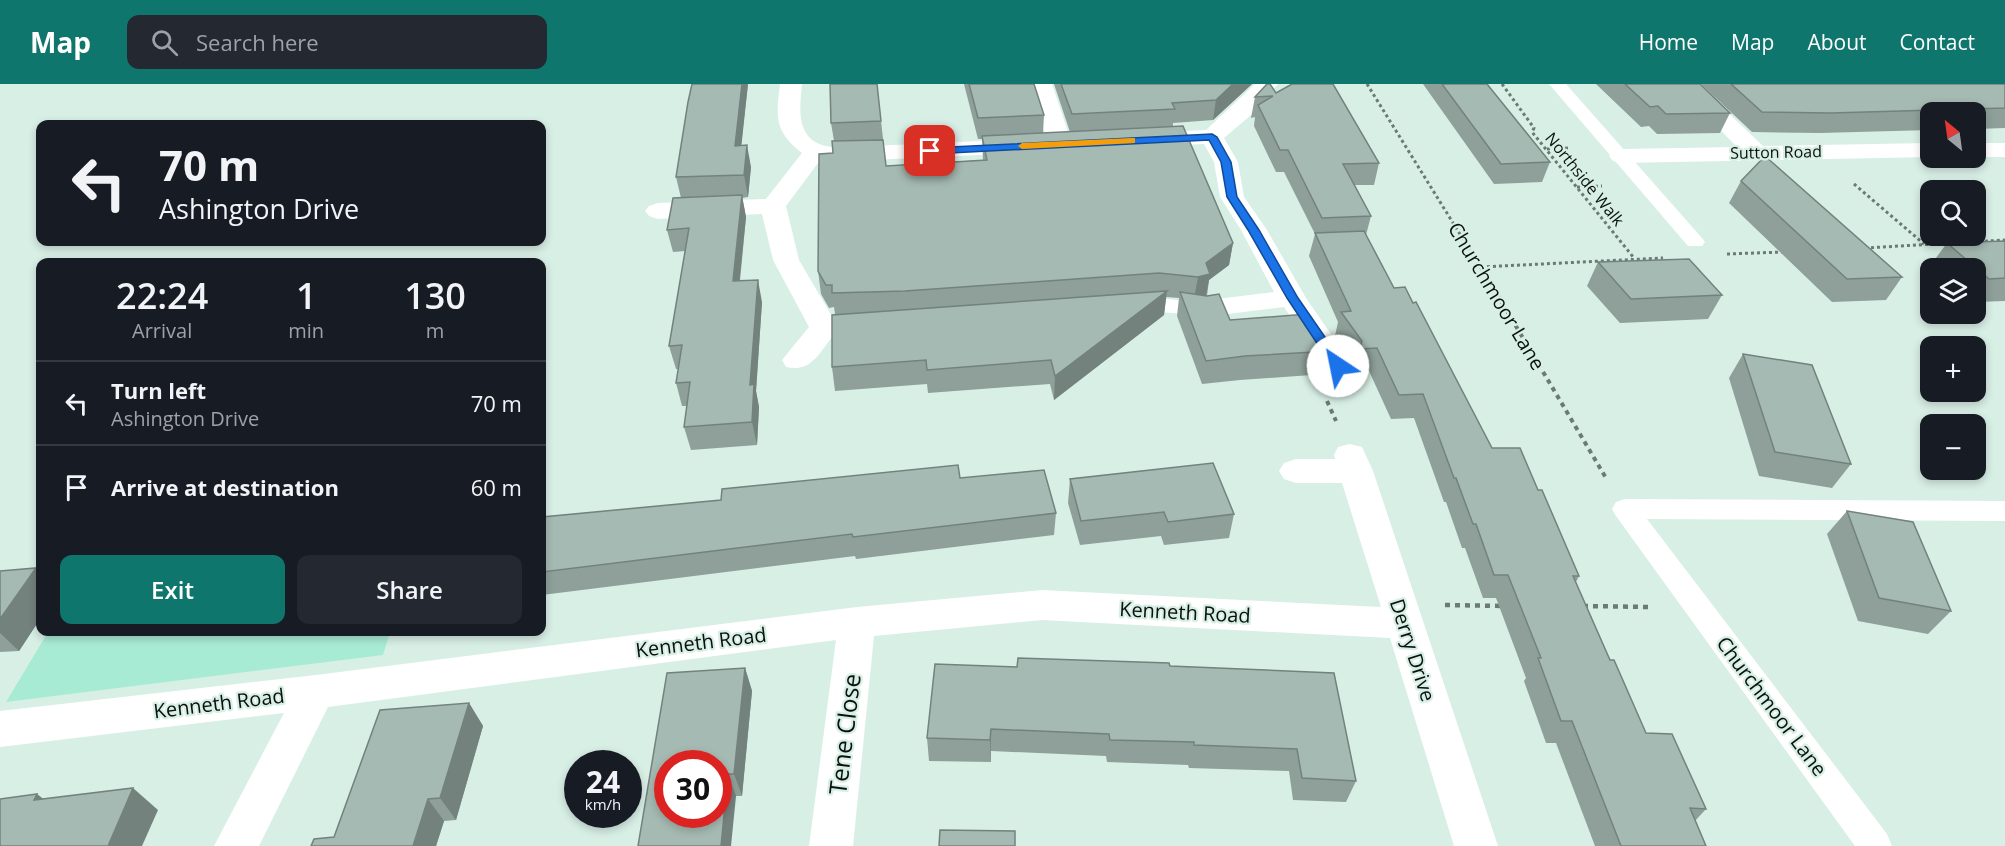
<!DOCTYPE html>
<html lang="en">
<head>
<meta charset="utf-8">
<style>
  body { margin:0; font-family:"Open Sans",sans-serif; background:#242831; color:#f1f3f6; height:100vh; display:flex; flex-direction:column; font-size:22px; white-space:nowrap }
  * { box-sizing:border-box; margin:0 }
  p { font-size:20px; color:#9ea1a6 }
  .icon { flex:none; width:33px; height:33px; fill:none; stroke:currentColor; stroke-width:2; stroke-linecap:round; stroke-linejoin:round }
  .map { position:relative; flex:1; overflow:hidden }
  .details { position:absolute; left:36px; top:174px; width:510px; height:378px; display:flex; flex-direction:column; background:#171b24; border-radius:12px; box-shadow:0 3px 9px #0003 }
  .details>* { flex:none }
  .hud { position:absolute; left:36px; top:36px; width:510px; height:126px; border-radius:12px; box-shadow:0 3px 9px #0003; background:#171b24; color:#f1f3f6; overflow:hidden }
  .needle { width:39px; rotate:331deg }
  .tools { position:absolute; left:1920px; top:18px; display:grid; gap:12px }
  .tools a { display:grid; place-items:center; width:66px; height:66px; border-radius:12px; background:#171b24; box-shadow:0 3px 9px #0003; font-size:30px }
  .speed { position:absolute; left:564px; top:666px; display:flex; gap:12px; font-size:30px; font-weight:700; text-align:center }
  .speed>* { display:grid; place-content:center; width:78px; height:78px; border-radius:50%; background:#171b24; box-shadow:0 3px 9px #0003; line-height:1 }
  .speed small { font-size:15px; font-weight:400 }
  .speed .limit { border:9px solid #d22; background:#fff; color:#111 }
  .pin { position:absolute; display:grid; place-items:center; width:51px; height:51px; color:#fff; margin:-26px; border-radius:12px; box-shadow:0 3px 9px #0006 }
  .me { position:absolute; width:66px; margin:-33px; rotate:326deg; stroke-linejoin:round; filter:drop-shadow(0 0 4px #0008) }
  .turn { display:flex; align-items:center; gap:21px; height:126px; padding:0 24px; font-size:27px }
  .turn .icon { width:78px; height:78px; stroke-width:2.5 }
  .turn b { display:block; font-size:42px; line-height:51px }
  .eta { display:flex; justify-content:space-evenly; align-items:center; height:102px; text-align:center }
  .eta b { font-size:36px; font-weight:600; line-height:42px }
  .primary-button { display:flex; gap:12px; margin-top:auto; padding:12px 24px }
  .primary-button a { flex:1; height:69px; border-radius:12px; background:#0f766e; color:#fff; font-size:24px; font-weight:600; line-height:69px; text-align:center }
  .primary-button a+a { background:#242831; color:#f1f3f6 }
  ul { padding:0; list-style:none }
  li { display:flex; align-items:center; gap:18px; height:84px; padding:0 24px; border-top:2px solid #363941 }
  li div { flex:1 }
  li b { display:block; font-size:22px }
  li em { font-style:normal }
  header { display:flex; align-items:center; gap:36px; box-sizing:border-box; height:84px; padding:0 30px; background:#0f766e; color:#fff }
  header strong { font-size:28px }
  nav { display:flex; gap:33px; margin-inline-start:auto; font-size:21px }
  .search { width:420px; height:54px; background:#242831; display:flex; align-items:center; gap:15px; box-sizing:border-box; padding:0 21px; border-radius:12px; color:#9ea1a6; font-size:22px }
  .map>svg:first-child { display:block }
</style>
</head>
<body>
<header>
<strong>Map</strong>
<div class="search"><svg class="icon" aria-label="search" viewBox="0 0 24 24"><circle cx="10" cy="10" r="6"/><path d="M15 15l6 6"/></svg>Search here</div>
<nav><a>Home</a><a>Map</a><a>About</a><a>Contact</a></nav>
</header>
<div class="map">
<svg width="2005" height="762" viewBox="0 0 2005 762">
  <rect width="100%" height="100%" fill="#d8efe6"/>
  <polygon fill="#a8ebd4" points="48,548 390,548 383,571 6,618"/>
  <g fill="none" stroke-linecap="round" stroke-linejoin="round">
    <g stroke="#6c7a74" stroke-width="3" stroke-dasharray="3 3" stroke-linecap="butt">
      <polyline points="1367,0 1489,197"/>
      <polyline points="1502,0 1534,44 1532,48 1634,174"/>
      <polyline points="1547,65 1569,64"/>
      <polyline points="1854,100 1924,160"/>
      <polyline points="1577,103 1602,102"/>
      <polyline points="1865,164 2005,156"/>
      <polyline points="1727,170 1783,168"/>
      <polyline points="1481,183 1663,174"/>
    </g>
    <g stroke="#6c7a74" stroke-width="4" stroke-dasharray="4.5 4.5" stroke-linecap="butt">
      <polyline points="1488,195 1606,394"/>
      <polyline points="1327,317 1336,337"/>
    </g>
    <g stroke="#6c7a74" stroke-width="4.5" stroke-dasharray="5 5" stroke-linecap="butt">
      <polyline points="1445,521 1503,522"/>
      <polyline points="1583,522 1650,523"/>
    </g>
    <g fill="#fff" fill-rule="evenodd">
      <polygon points="1549,0 1566,0 1702,154 1705,158 1702,162 1688,162"/>
      <path d="M1156,214L1211,219L1214,224L1211,229C1194,233 1175,228 1157,228C1146,228 1135,231 1123,228L1120,223L1123,218Z"/>
      <polygon points="1625,415 2005,417 2005,437 1647,435 1887,750 1892,762 1855,762 1616,432 1612,425 1616,418"/>
    </g>
    <g fill="#fff" fill-rule="evenodd">
      <path d="M780,0H802C800,22 795,52 822,61C830,64 842,62 850,63L1025,55L1033,57L1037,62L1033,67L1025,69L850,77L821,75L786,122L799,176L833,234L877,231L887,234L891,240L887,246L833,252C819,269 811,289 786,283L782,276L809,243L773,176L762,130L658,135L649,132L645,127L649,122L658,119L766,115L802,69C774,47 776,33 780,0Z"/>
      <polygon points="1030,0 1052,0 1072,60 1068,65 1060,67 1052,65 1048,60"/>
      <polygon points="1255,0 1278,0 1251,31 1224,54 1238,78 1244,113 1267,146 1306,214 1353,282 1349,289 1338,292 1327,289 1284,223 1203,233 1193,230 1189,224 1193,218 1274,208 1241,146 1220,113 1214,78 1204,60 1143,63 1135,61 1131,56 1135,51 1143,49 1206,46"/>
      <polygon points="1675,0 1698,0 1763,62 1930,59 1930,73 1621,79 1613,77 1609,72 1613,67 1621,65 1737,63"/>
      <rect x="1976" y="59" width="29" height="14"/>
      <polygon points="1350,360 1362,363 1373,387 1498,762 1454,762 1390,554 1042,536 874,552 853,762 809,762 836,556 328,623 259,762 214,762 284,629 0,663 0,627 316,591 857,523 1042,506 1381,523 1342,399 1296,399 1284,395 1279,387 1284,379 1296,375 1335,375 1334,371 1338,363"/>
    </g>
  </g>
  <g fill="#8ea099">
    <polygon points="748,0 741,61 751,83 748,113 742,114 746,133 740,197 762,218 756,307 759,323 757,361 691,366 684,343 687,322 682,322 676,299 678,285 676,285 669,262 685,167 673,168 667,146 681,114 676,93"/>
    <polygon points="877,0 886,82 983,76 982,55 978,55 964,0 1034,0 1044,31 1043,49 1070,48 1054,0 1252,0 1213,36 1173,39 1173,43 1233,159 1229,181 1209,196 1207,212 1230,236 1332,267 1325,290 1240,296 1202,300 1177,232 1179,214 1166,213 1164,231 1054,316 1050,300 928,309 927,300 835,307 832,283 835,230 834,223 829,224 821,210 818,187 833,69 834,57 831,39"/>
    <polygon points="1423,0 1487,0 1550,78 1542,98 1494,100"/>
    <polygon points="1596,0 1700,0 1730,29 1720,49 1657,50 1649,42 1641,43"/>
    <polygon points="1701,0 2005,0 2005,44 1976,45 1976,28 1930,28 1930,46 1820,49 1752,48"/>
    <polygon points="1276,9 1379,79 1374,101 1355,101 1371,132 1366,151 1394,204 1492,364 1538,406 1579,492 1576,498 1610,576 1646,649 1706,725 1695,737 1706,762 1595,762 1556,659 1546,659 1524,597 1526,594 1496,514 1483,514 1465,464 1462,464 1446,418 1444,418 1414,334 1391,335 1369,287 1352,288 1354,280 1335,252 1338,238 1309,172 1315,150 1284,88 1276,88 1254,42 1255,33 1251,34 1255,13"/>
    <polygon points="1741,97 1902,193 1886,216 1832,218 1729,119"/>
    <polygon points="2005,157 2005,217 1976,218 1976,184 1933,184 1930,182 1947,159"/>
    <polygon points="1598,178 1722,211 1708,235 1620,239 1587,202"/>
    <polygon points="1743,270 1851,380 1832,404 1759,392 1729,294"/>
    <polygon points="960,394 1056,429 1054,451 856,475 855,472 542,511 542,433"/>
    <polygon points="1070,395 1234,430 1229,454 1164,461 1161,452 1080,461 1068,419"/>
    <polygon points="1847,427 1951,527 1928,550 1858,537 1827,450"/>
    <polygon points="36,484 40,489 40,535 19,567 0,568 0,487"/>
    <polygon points="1170,582 1356,697 1346,718 1293,716 1289,687 1189,684 1188,681 1107,678 1106,672 991,667 991,678 929,677 927,654 1017,583"/>
    <polygon points="745,584 752,607 742,712 736,712 638,762"/>
    <polygon points="469,619 483,642 456,736 444,737 436,762 311,762 334,753"/>
  </g>
  <g fill="#74827d">
    <polygon points="742,0 748,0 739,84 735,62"/>
    <polygon points="1233,0 1252,0 1213,36 1216,16"/>
    <polygon points="747,61 751,83 748,113 744,91"/>
    <polygon points="742,111 746,133 737,220 733,197"/>
    <polygon points="1233,159 1229,181 1209,196 1206,212 1194,215 1198,193 1206,179"/>
    <polygon points="758,196 762,218 756,307 759,323 757,361 752,338 750,301"/>
    <polygon points="1167,207 1164,231 1054,316 1055,292"/>
    <polygon points="36,484 40,489 40,535 19,567 0,549 0,535"/>
    <polygon points="745,584 752,607 742,712 734,690"/>
    <polygon points="469,619 483,642 456,736 440,714"/>
    <polygon points="991,645 991,678 990,656"/>
    <polygon points="728,690 736,712 731,762 721,762"/>
    <polygon points="133,704 158,726 142,762 108,762"/>
    <polygon points="37,710 64,731 34,716"/>
    <polygon points="428,715 444,737 436,762 413,762"/>
  </g>
  <g fill="#a5bab2" stroke="#74827d" stroke-width="1.5" fill-rule="evenodd">
    <polygon points="692,0 742,0 735,62 747,61 744,91 676,93 688,18"/>
    <polygon points="830,0 877,0 881,37 831,39"/>
    <polygon points="969,0 1034,0 1044,31 978,34"/>
    <polygon points="1061,0 1233,0 1216,16 1172,19 1175,25 1072,30"/>
    <polygon points="1267,0 1270,0 1276,9 1292,0 1333,0 1379,79 1343,80 1371,132 1322,134 1288,66 1280,66 1258,21 1273,12 1255,13"/>
    <polygon points="1442,0 1487,0 1550,78 1501,80"/>
    <polygon points="1625,0 1700,0 1730,29 1666,30 1658,22 1650,23"/>
    <polygon points="1731,0 2005,0 2005,24 1831,29 1762,28"/>
    <polygon points="1183,42 1233,159 1206,179 1210,190 1198,193 1159,189 905,207 832,209 832,201 826,201 818,187 819,70 833,69 832,57 883,56 886,82 987,76 982,52"/>
    <polygon points="1765,72 1902,193 1847,195 1741,97"/>
    <polygon points="742,111 733,197 758,196 750,301 754,300 752,338 684,343 690,298 676,299 682,261 669,262 689,144 667,146 673,114"/>
    <polygon points="1364,147 1394,204 1405,203 1413,219 1416,218 1492,364 1520,364 1538,406 1542,406 1579,492 1573,492 1610,576 1614,576 1646,649 1672,650 1706,725 1690,724 1706,762 1621,762 1572,637 1561,637 1538,574 1541,574 1508,491 1494,491 1476,440 1473,440 1456,394 1454,394 1423,310 1399,311 1377,264 1359,265 1362,257 1341,228 1351,227 1315,149"/>
    <polygon points="2005,157 2005,194 1989,195 1947,159"/>
    <polygon points="1689,175 1722,211 1631,215 1598,178"/>
    <polygon points="1167,207 1055,292 1051,276 927,286 926,276 832,283 832,231"/>
    <polygon points="1180,208 1207,212 1219,210 1230,236 1307,230 1332,267 1245,272 1206,277"/>
    <polygon points="1743,270 1812,281 1851,380 1775,368"/>
    <polygon points="1213,379 1234,430 1168,438 1164,428 1081,437 1070,395"/>
    <polygon points="958,381 960,394 1044,386 1056,429 853,453 852,450 542,488 542,433 721,416 722,405"/>
    <polygon points="1847,427 1913,438 1951,527 1879,514"/>
    <polygon points="36,484 0,535 0,487"/>
    <polygon points="1018,574 1169,579 1170,582 1334,589 1356,697 1302,694 1297,665 1194,661 1194,658 1110,656 1109,650 991,645 990,656 927,654 935,580 1017,583"/>
    <path d="M745,584L734,690H728L721,762H638L667,589ZM668,680H718V730H668Z"/>
    <polygon points="469,619 440,714 428,715 413,762 311,762 314,755 334,753 380,626"/>
    <polygon points="133,704 108,762 0,762 0,715 37,710 34,716"/>
    <polygon points="940,746 1015,747 1015,762 939,762"/>
  </g>
  <polygon fill="#1a73e8" stroke="#114b97" stroke-width="1.5" points="1212,50 1217,53 1231,78 1237,113 1259,146 1298,214 1345,282 1343,285 1334,285 1287,214 1248,146 1227,113 1221,78 1209,56 930,70 925,67 930,64"/>
  <polygon fill="#f59e0b" points="1132,54 1135,54 1135,59 1022,65 1018,62 1022,59"/>
  <g text-anchor="middle" dominant-baseline="central" stroke-width="4.5" stroke-linejoin="round" paint-order="stroke">
    <g font-size="16" fill="#0a110e" stroke="#d8efe6">
      <text transform="translate(1776 68) rotate(-1)">Sutton Road</text>
      <text transform="translate(1585 95) rotate(51)">Northside Walk</text>
    </g>
    <g font-size="20" fill="#0a110e" stroke="#d8efe6">
      <text transform="translate(1497 212) rotate(59)">Churchmoor Lane</text>
      <text transform="translate(1185 528) rotate(3)">Kenneth Road</text>
      <text transform="translate(701 558) rotate(-7)">Kenneth Road</text>
      <text transform="translate(1413 566) rotate(72)">Derry Drive</text>
      <text transform="translate(219 619) rotate(-7)">Kenneth Road</text>
      <text transform="translate(1772 622) rotate(53)">Churchmoor Lane</text>
    </g>
    <g font-size="24" fill="#0a110e" stroke="#d8efe6">
      <text transform="translate(844 650) rotate(-83)">Tene Close</text>
    </g>
  </g>
</svg>
<div class="tools">
<a><svg class="needle" viewBox="-14 -14 28 28"><path d="M0-13l5 13h-10z" fill="#e53935"/><path d="M0 13l5-13h-10z" fill="#9ea1a6"/></svg></a>
<a><svg class="icon" aria-label="search" viewBox="0 0 24 24"><circle cx="10" cy="10" r="6"/><path d="M15 15l6 6"/></svg></a>
<a><svg class="icon" aria-label="layers" viewBox="0 0 24 24"><path d="M12 4l9 5-9 5-9-5zM3 14l9 5 9-5"/></svg></a>
<a>+</a>
<a>−</a>
</div>
<div class="speed"><div>24<small>km/h</small></div><div class="limit">30</div></div>
<div class="pin" style="left:930px;top:67px;background:#d93025"><svg class="icon" aria-label="arrive" viewBox="0 0 24 24"><path d="M6 21V4h12l-3 4 3 4H6"/></svg></div>
<svg class="me" style="left:1338px;top:282px" viewBox="-20 -20 40 40"><circle r="19" fill="#fff"/><path d="M0-13L10 11 0 6-10 11z" fill="#1a73e8"/></svg>
<div class="hud">
<div class="turn"><svg class="icon" aria-label="left" viewBox="0 0 24 24"><path d="M17 20v-9H6M10 6l-5 5 5 5"/></svg><div><b>70 m</b>Ashington Drive</div></div>
</div>
<section class="details">
<div class="eta">
<div><b>22:24</b><p>Arrival</p></div>
<div><b>1</b><p>min</p></div>
<div><b>130</b><p>m</p></div>
</div>
<ul>
<li><svg class="icon" aria-label="left" viewBox="0 0 24 24"><path d="M17 20v-9H6M10 6l-5 5 5 5"/></svg><div><b>Turn left</b><p>Ashington Drive</p></div><em>70 m</em></li>
<li><svg class="icon" aria-label="arrive" viewBox="0 0 24 24"><path d="M6 21V4h12l-3 4 3 4H6"/></svg><div><b>Arrive at destination</b></div><em>60 m</em></li>
</ul>
<div class="primary-button"><a>Exit</a><a>Share</a></div>
</section>
</div>
</body>
</html>
